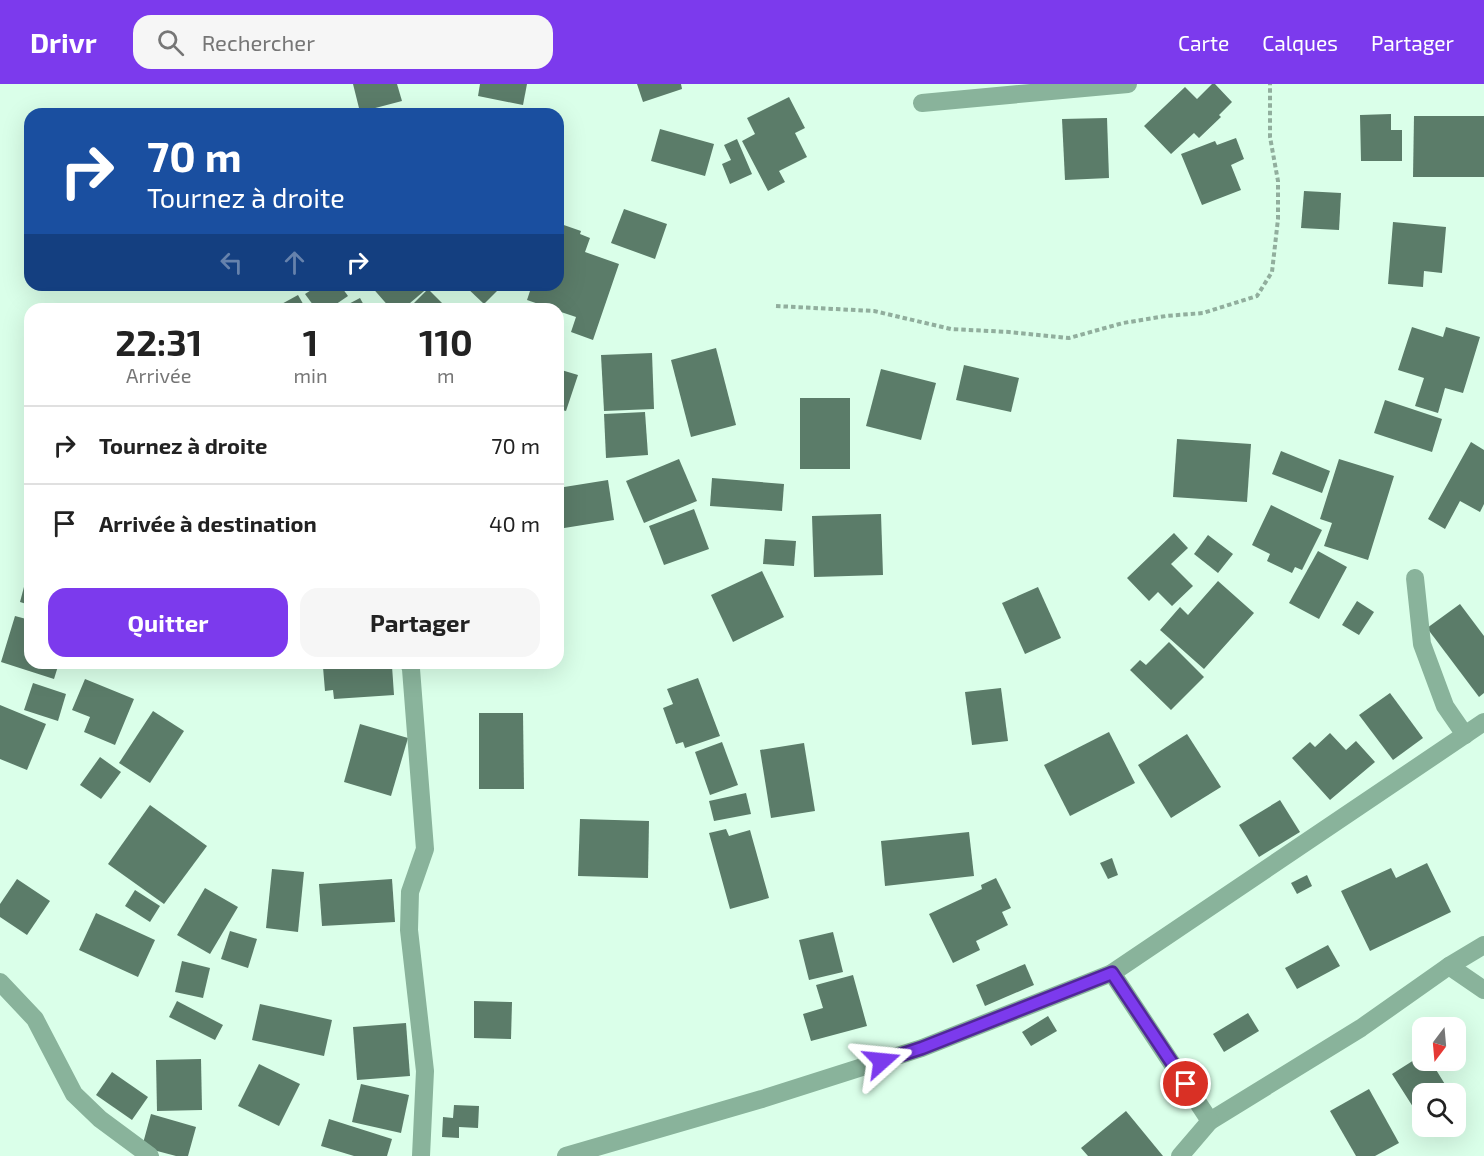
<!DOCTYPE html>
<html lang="fr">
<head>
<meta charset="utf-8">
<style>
  body { margin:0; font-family:"Exo 2",sans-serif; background:#f6f6f6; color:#222; height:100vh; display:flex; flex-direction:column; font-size:22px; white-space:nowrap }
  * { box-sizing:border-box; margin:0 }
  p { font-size:20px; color:#767676 }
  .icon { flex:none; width:33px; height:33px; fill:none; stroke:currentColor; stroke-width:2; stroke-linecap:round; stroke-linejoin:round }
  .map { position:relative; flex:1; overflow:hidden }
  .side { position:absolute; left:24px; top:219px; width:540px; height:366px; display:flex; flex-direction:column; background:#fff; border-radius:18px; box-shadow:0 6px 24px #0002 }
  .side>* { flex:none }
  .top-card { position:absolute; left:24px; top:24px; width:540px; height:183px; border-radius:18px; box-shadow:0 6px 24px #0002; background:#1a4fa0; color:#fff; overflow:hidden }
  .needle { width:39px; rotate:196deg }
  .buttons { position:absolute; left:1412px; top:933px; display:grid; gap:12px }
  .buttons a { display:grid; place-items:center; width:54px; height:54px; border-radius:12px; background:#fff; box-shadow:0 6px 24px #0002; font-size:30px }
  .pin { position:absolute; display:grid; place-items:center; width:51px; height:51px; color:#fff; margin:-26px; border:3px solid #fff; border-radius:50%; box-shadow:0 2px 6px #0007 }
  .me { position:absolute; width:66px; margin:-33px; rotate:72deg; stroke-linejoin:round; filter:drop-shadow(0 0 4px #0008) }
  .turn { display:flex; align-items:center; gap:21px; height:126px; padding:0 24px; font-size:27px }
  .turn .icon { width:78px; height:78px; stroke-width:2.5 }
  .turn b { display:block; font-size:42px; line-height:51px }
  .lanes { display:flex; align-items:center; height:57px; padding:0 24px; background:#0003; justify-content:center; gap:30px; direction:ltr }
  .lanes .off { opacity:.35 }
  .eta { display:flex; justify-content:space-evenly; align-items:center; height:102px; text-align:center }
  .eta b { font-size:36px; font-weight:700; line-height:42px }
  .button { display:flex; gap:12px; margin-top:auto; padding:12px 24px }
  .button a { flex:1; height:69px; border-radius:18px; background:#7c3aed; color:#fff; font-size:24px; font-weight:700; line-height:69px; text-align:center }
  .button a+a { background:#f6f6f6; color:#222 }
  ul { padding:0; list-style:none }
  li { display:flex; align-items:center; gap:18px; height:78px; padding:0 24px; border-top:2px solid #e0e0e0 }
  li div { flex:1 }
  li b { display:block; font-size:22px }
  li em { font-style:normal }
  header { display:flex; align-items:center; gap:36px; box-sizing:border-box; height:84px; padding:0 30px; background:#7c3aed; color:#fff }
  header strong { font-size:28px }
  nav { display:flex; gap:33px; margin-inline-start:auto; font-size:21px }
  .search { width:420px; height:54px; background:#f6f6f6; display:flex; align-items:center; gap:15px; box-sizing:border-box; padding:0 21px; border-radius:18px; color:#767676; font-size:22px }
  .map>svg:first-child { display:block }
</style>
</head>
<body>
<header>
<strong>Drivr</strong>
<div class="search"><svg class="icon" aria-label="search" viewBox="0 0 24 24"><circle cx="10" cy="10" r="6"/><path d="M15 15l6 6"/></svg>Rechercher</div>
<nav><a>Carte</a><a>Calques</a><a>Partager</a></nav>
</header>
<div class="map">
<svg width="1484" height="1072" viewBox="0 0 1484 1072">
  <rect width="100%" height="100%" fill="#daffe9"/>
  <g fill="#5b7c69">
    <polygon points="353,0 397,0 402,17 360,28"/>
    <polygon points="480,0 527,0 523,21 478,12"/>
    <polygon points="637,0 681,0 682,5 643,18"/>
    <polygon points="1212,0 1215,0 1232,18 1219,31 1221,33 1199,54 1194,49 1171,70 1144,42 1185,3 1197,15"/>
    <polygon points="789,13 805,44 795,49 807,73 779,87 785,98 768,107 742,57 755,50 747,34"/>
    <polygon points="1391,30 1391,46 1402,46 1402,77 1361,77 1360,31"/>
    <polygon points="1414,32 1484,32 1484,93 1413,93"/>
    <polygon points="1107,34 1109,94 1065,96 1062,35"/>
    <polygon points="660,45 714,60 705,92 651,77"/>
    <polygon points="1236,54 1244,75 1231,81 1241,106 1202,121 1181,70 1215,57 1217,61"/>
    <polygon points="737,55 752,90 730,100 722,80 731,76 724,61"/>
    <polygon points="1304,107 1341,109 1339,146 1301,144"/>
    <polygon points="624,125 667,140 655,175 611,159"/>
    <polygon points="1393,138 1446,143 1442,189 1424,187 1423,203 1388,200"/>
    <polygon points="558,139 581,147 580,150 590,154 585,168 619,180 593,256 571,248 576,233 558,227 558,225 553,225 527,216 532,201 558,201"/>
    <polygon points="319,201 340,201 348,212 329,225 316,225 305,210"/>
    <polygon points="370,201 429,201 430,202 403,225 391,225"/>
    <polygon points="464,201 503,201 484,220"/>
    <polygon points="428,205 448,225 408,225"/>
    <polygon points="298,211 306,225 280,225 278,222"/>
    <polygon points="360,214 366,225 339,225"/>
    <polygon points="1412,243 1443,253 1446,243 1480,253 1463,309 1445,304 1438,329 1415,322 1424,294 1398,286"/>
    <polygon points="716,264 736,341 691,353 671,276"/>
    <polygon points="652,269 654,325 604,327 601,271"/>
    <polygon points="964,281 1019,294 1011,328 956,316"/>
    <polygon points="558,285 578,291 566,327 558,325"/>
    <polygon points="881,285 936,299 921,356 866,342"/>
    <rect x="800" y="314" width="50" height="71"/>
    <polygon points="1385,316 1442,335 1432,368 1374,349"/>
    <polygon points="645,328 648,371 606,374 604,330"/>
    <polygon points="1177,355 1251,360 1247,418 1173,413"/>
    <polygon points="1471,358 1484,366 1484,420 1480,428 1460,417 1445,445 1428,435"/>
    <polygon points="1281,367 1330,387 1322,409 1272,390"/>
    <polygon points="679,375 697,417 644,439 626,397"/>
    <polygon points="1339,375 1394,392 1368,476 1324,462 1332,439 1320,435"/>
    <polygon points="712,394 784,400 782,427 710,422"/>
    <polygon points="608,396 614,436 558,445 558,404"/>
    <polygon points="1271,421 1322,446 1302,486 1295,483 1292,489 1267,477 1270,470 1252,461"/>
    <polygon points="694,425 709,465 664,481 649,442"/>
    <polygon points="881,430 883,491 814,493 812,432"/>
    <polygon points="1174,449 1188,464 1171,480 1193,502 1172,522 1158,508 1149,517 1127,494"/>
    <polygon points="1208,451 1233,470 1218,489 1194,470"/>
    <polygon points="765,455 796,457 794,482 763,480"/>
    <polygon points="1318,467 1347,483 1319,535 1289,519"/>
    <polygon points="29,484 30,485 30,521 20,518"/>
    <polygon points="762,487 784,533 733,558 711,511"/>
    <polygon points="1218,497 1254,529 1204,585 1160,546 1180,523 1188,531"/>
    <polygon points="1038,503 1061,554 1025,570 1002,519"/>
    <polygon points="1357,517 1374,528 1359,551 1342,541"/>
    <polygon points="1460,520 1484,552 1484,609 1479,613 1427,544"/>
    <polygon points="15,532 30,536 30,579 59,579 54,595 1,578"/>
    <polygon points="1169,558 1204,593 1171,626 1130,586 1140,576 1146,581"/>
    <polygon points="372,579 374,579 374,583 392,582 394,611 334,615 333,606 325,607 323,583"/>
    <polygon points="698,594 720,652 685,664 683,658 676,660 663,624 673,620 667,605"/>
    <polygon points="85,595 134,615 115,661 84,648 90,633 72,626"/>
    <polygon points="33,599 66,610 58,637 24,626"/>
    <polygon points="1001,604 1008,657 972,661 965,608"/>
    <polygon points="1390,609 1423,654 1393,676 1359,631"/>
    <polygon points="0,621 46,640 27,686 0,675"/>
    <polygon points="153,627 184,647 150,699 119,679"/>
    <polygon points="479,629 523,629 524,705 479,705"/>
    <polygon points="360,640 408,654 391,712 344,698"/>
    <polygon points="1109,648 1135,699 1070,732 1044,681"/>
    <polygon points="1330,649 1346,666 1356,657 1375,678 1330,716 1292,674 1310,658 1315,663"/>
    <polygon points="1187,650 1221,703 1171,734 1138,681"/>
    <polygon points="722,658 738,701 710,711 695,668"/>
    <polygon points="804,659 815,727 771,734 760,666"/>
    <polygon points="100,673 121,688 101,715 80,701"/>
    <polygon points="746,709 751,730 714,737 709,717"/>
    <polygon points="1280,716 1300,748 1259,773 1239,741"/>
    <polygon points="150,721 207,762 164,820 108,780"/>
    <polygon points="580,735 649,737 648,794 578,792"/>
    <polygon points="726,745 729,752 750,746 769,814 730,825 709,749"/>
    <polygon points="969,748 974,792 885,802 881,757"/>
    <polygon points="1112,774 1118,791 1108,795 1100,779"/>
    <polygon points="1427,779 1451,828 1370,867 1341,807 1391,784 1396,794"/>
    <polygon points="272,785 304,788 298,848 266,844"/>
    <polygon points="1307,791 1312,802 1297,810 1291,799"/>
    <polygon points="996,794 1011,824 1002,828 1008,841 976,857 980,866 953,879 929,830 982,805 981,801"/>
    <polygon points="17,795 50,817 27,851 0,833 0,820"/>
    <polygon points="392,795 395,838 322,842 319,800"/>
    <polygon points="205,804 238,823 210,870 177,851"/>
    <polygon points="135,806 160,822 150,838 125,822"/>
    <polygon points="96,829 155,856 138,893 79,866"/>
    <polygon points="230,847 257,855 248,884 221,875"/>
    <polygon points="833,848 843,888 809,896 799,856"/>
    <polygon points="1328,861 1340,882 1297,905 1285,884"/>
    <polygon points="182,877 210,884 203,914 175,908"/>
    <polygon points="1025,880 1034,901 985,922 976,901"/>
    <polygon points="853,891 867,942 811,957 803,930 823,924 816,901"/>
    <polygon points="177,917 223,941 215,956 169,933"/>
    <polygon points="474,917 512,918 511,955 474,954"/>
    <polygon points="260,920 332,936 324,972 252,956"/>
    <polygon points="1248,929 1259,947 1224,968 1213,950"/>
    <polygon points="1048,932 1057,947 1031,962 1022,948"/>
    <polygon points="406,939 410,992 357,996 353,943"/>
    <polygon points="1422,971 1422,976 1430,976 1451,1010 1422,1010 1422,1037 1392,990"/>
    <polygon points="201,975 202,1026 157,1027 156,976"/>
    <polygon points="259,980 300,1000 279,1042 238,1022"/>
    <polygon points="112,988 148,1013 132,1036 96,1011"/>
    <polygon points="361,1000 409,1011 401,1049 352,1038"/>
    <polygon points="1369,1005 1399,1059 1375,1072 1356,1072 1330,1027"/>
    <polygon points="454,1021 479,1022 478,1044 459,1043 459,1054 442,1053 443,1033 453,1034"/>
    <polygon points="1126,1027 1163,1072 1088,1072 1081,1064"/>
    <polygon points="151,1030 196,1043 188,1072 176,1072 142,1063"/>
    <polygon points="329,1035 392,1055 387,1072 354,1072 321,1062"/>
  </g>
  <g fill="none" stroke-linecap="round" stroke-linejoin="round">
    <polyline stroke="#91ae9d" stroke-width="4" stroke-dasharray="4.5 3" stroke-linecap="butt" points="776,222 874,227 951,245 1009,248 1069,254 1123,239 1166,232 1203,229 1257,212 1272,188 1278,135 1278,97 1270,53 1270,0"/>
    <g stroke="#89b39b" stroke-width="18">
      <polyline points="922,19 1128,0"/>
      <polyline points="1415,494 1422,560 1445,622 1465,651"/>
      <polyline points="409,579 411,585 425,765 410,808 409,846 425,987 421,1072"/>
      <polyline points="1484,638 1112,889 1210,1037 1361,944 1449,882 1484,906"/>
      <polyline points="1449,882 1484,861"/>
      <polyline points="0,898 35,935 74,1010 100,1035 150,1072"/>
      <polyline points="566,1072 762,1015 922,964 1112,889"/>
      <polyline points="1180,1072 1210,1037"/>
    </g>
  </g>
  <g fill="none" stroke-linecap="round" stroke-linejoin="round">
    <g stroke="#51269a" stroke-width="15">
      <polyline id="route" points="882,977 922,964 1112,889 1186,1000"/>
    </g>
    <use href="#route" stroke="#7c3aed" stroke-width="10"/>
  </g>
</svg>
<div class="buttons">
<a><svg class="needle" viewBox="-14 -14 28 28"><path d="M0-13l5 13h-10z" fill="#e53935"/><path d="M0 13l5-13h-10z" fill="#767676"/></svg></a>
<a><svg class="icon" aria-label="search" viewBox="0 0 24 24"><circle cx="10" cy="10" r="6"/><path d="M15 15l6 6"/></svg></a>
</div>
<div class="pin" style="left:1186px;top:1000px;background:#d93025"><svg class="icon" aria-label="arrive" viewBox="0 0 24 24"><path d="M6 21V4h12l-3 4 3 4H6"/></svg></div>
<svg class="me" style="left:882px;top:977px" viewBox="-20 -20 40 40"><path d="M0-17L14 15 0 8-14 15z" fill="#7c3aed" stroke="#fff" stroke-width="4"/></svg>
<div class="top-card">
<div class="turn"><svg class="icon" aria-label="right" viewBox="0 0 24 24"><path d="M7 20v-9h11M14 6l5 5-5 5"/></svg><div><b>70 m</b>Tournez à droite</div></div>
<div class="lanes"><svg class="icon off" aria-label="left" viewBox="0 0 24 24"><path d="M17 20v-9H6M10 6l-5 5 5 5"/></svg><svg class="icon off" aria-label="ahead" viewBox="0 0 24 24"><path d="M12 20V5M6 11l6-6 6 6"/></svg><svg class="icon" aria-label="right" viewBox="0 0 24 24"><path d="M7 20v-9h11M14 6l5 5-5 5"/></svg></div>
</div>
<section class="side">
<div class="eta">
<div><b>22:31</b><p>Arrivée</p></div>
<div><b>1</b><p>min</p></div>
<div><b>110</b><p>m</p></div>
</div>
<ul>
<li><svg class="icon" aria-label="right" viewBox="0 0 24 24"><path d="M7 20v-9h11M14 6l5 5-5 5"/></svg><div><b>Tournez à droite</b></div><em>70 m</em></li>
<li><svg class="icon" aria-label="arrive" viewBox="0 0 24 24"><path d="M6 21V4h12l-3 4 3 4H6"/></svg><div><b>Arrivée à destination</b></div><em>40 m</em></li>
</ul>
<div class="button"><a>Quitter</a><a>Partager</a></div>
</section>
</div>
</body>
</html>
